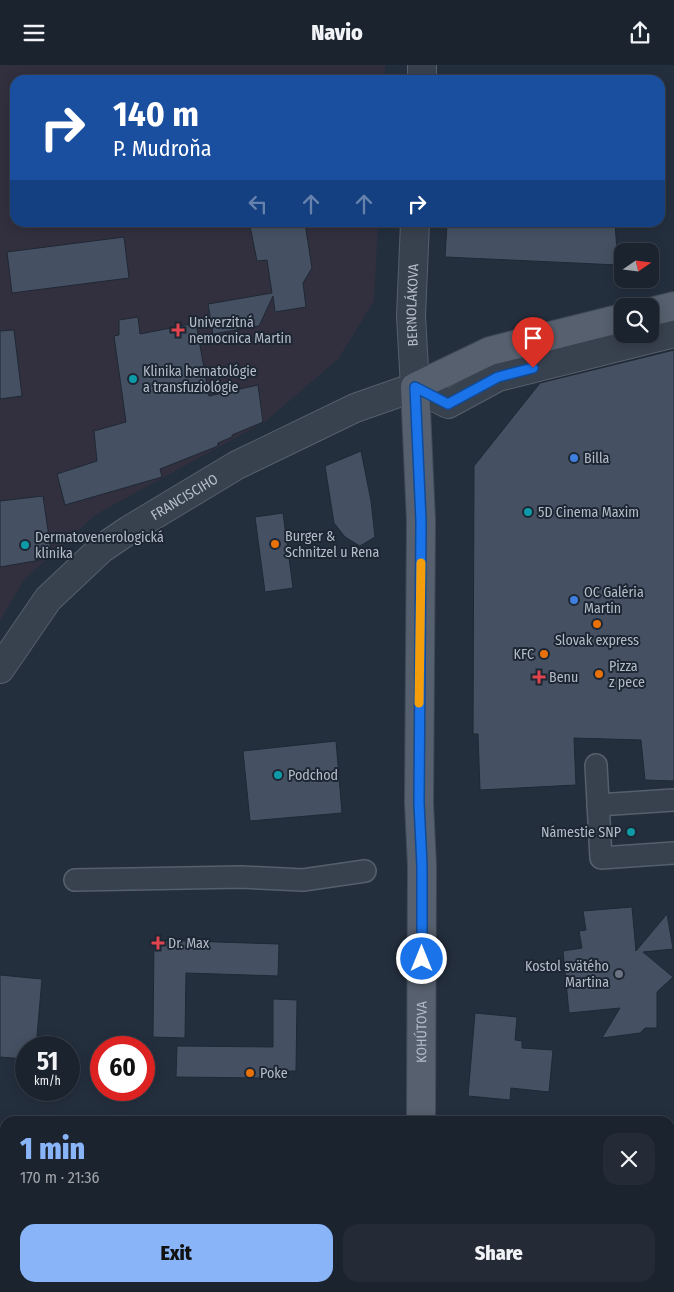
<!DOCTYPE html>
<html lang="en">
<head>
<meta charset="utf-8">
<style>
  body { margin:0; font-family:"Fira Sans Condensed",sans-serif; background:#242b36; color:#f1f3f6; height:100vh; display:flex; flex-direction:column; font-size:19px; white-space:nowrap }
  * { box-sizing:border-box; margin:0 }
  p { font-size:16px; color:#a0a4aa }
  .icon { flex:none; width:28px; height:28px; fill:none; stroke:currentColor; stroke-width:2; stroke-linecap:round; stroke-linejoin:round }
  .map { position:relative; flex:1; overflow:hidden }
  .sheet { position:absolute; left:0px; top:1051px; width:675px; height:176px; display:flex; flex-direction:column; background:#1b232e; border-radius:15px 15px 0 0; box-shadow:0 2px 12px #0003,0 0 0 1px #39404a }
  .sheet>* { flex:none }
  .hud { position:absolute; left:10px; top:10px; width:655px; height:152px; border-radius:15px; box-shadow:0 2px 12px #0003,0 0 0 1px #39404a; background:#1a4fa0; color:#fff; overflow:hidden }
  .needle { width:32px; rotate:76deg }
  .controls { position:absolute; left:614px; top:178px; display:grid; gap:10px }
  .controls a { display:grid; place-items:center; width:45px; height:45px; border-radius:10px; background:#1b232e; box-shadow:0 2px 12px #0003,0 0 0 1px #39404a; font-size:25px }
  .speed { position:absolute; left:15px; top:971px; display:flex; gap:10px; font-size:25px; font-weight:700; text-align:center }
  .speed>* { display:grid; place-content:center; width:65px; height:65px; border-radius:50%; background:#1b232e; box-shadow:0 2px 12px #0003,0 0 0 1px #39404a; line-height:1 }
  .speed small { font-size:12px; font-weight:400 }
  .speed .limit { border:8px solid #d22; background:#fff; color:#111 }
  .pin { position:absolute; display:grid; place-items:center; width:42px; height:42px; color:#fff; margin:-51px -21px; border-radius:50% 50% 50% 0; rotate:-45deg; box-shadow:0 0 5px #0007 }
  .pin .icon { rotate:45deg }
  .me { position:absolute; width:55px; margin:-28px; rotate:0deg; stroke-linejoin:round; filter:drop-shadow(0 0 4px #0008) }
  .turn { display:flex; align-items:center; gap:18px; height:105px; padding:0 20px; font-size:22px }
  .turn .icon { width:65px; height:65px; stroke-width:2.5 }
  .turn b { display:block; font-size:35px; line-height:42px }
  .lanes { display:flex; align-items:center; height:48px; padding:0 20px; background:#0003; justify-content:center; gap:25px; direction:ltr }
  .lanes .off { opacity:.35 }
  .round { display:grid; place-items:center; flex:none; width:52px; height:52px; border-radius:15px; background:#242b36 }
  .headline { display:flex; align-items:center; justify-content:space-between; height:85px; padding:0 20px }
  h1 { font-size:30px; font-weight:800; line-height:38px; color:#8ab4f8 }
  .button { display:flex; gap:10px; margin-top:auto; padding:10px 20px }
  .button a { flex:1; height:58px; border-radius:15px; background:#8ab4f8; color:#111; font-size:20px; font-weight:800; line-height:58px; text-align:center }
  .button a+a { background:#242b36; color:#f1f3f6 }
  header { display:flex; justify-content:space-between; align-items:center; height:65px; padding:0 20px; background:#1b232e; font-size:22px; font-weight:800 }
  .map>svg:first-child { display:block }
</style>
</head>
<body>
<header><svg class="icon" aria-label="menu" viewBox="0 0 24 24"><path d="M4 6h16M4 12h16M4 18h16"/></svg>Navio<svg class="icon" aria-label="share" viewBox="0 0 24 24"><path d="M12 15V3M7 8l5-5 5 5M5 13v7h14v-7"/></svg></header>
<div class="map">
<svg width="674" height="1227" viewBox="0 0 674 1227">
  <rect width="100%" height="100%" fill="#242f3e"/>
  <polygon fill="#32303f" points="0,0 385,0 385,15 15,15 15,158 378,158 374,236 338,294 266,356 95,450 24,515 0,555"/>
  <g fill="#455162" stroke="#1f2835">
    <polygon points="255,158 305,158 312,203 303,218 306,242 275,247 273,231 259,261 213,269 208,239 272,228 267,195 257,196 250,161 256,160"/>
    <polygon points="447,158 615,158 618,200 445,192"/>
    <polygon points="124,172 129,213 12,228 7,187"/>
    <polygon points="138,252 140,269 196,258 209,331 258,320 263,357 232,370 232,372 218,378 218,381 160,404 162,412 65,440 57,409 97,396 94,366 126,357 114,271 119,270 119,255"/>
    <polygon points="14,265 22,331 0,334 0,266"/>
    <polygon points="674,285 674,716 645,715 641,675 574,673 576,720 480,725 478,669 473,669 474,401 540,318"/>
    <polygon points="361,386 371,436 375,472 360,481 345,472 334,458 325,401"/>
    <polygon points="43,431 52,493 0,502 0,436"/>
    <polygon points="283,448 293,523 265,527 255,452"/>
    <polygon points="336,676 342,748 250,756 243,686"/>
    <polygon points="632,842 636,886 667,849 673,884 643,887 673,912 657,927 657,963 645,963 640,968 602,973 620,943 569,948 563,886 582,883 579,866 586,865 583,846"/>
    <polygon points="154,875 279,879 278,911 186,908 185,973 153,972"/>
    <polygon points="0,910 42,914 36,982 26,982 26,994 0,992"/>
    <polygon points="273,934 297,935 296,1006 265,1006 265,1013 176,1012 177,981 273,982"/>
    <polygon points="475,948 517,952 515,975 522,976 522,983 553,985 549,1027 511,1023 510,1035 468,1031"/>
  </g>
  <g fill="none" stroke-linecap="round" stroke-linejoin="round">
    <g stroke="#565f6c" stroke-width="24">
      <g id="pedestrian">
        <polyline points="596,700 601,793 674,788"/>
        <polyline points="598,740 674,735"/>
        <polyline points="75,815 241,812 303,815 365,806"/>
      </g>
    </g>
    <g stroke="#565f6c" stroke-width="30">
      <g id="minor">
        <polyline points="422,15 422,0"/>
        <polyline points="415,322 448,339 498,312 674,268"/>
        <path id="s1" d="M415,322L411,251L415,158"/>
        <path id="s2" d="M0,604L48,534L101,484L129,465L237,400L355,343L415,322"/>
      </g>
    </g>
    <g stroke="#414a57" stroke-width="30">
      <g id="primary">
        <polyline points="650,247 674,241"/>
        <path id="s3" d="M421,1056L422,801L419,738L421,456L415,322L490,286L622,253"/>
        <polyline points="0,1116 5,1117"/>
        <polyline points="0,1171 5,1171"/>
        <polyline points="304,1222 311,1227"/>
        <polyline points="395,1222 400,1227"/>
        <polyline points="430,1222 430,1227"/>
        <polyline points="468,1222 469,1227"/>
      </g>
    </g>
    <use href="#pedestrian" stroke="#38414e" stroke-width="21"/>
    <use href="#minor" stroke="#38414e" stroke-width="28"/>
    <use href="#primary" stroke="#56606e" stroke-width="28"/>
  </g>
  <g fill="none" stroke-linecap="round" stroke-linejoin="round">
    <g stroke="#114b97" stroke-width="12">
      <polyline id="route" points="422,894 422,801 419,738 421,456 415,322 448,339 498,312 533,303"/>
    </g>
    <use href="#route" stroke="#1a73e8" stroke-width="9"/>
    <polyline stroke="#f59e0b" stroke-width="9" points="419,638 421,498"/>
  </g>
  <g fill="#e0444e" stroke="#1d2633" stroke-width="2">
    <path d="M175.5 257.5h5v5h5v5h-5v5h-5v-5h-5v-5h5z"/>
    <path d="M536.5 604.5h5v5h5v5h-5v5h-5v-5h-5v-5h5z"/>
    <path d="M155.5 870.5h5v5h5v5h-5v5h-5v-5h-5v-5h5z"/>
  </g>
  <g fill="#0f9aa8" stroke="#1d2633" stroke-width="2">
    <circle cx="133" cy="314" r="5"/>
    <circle cx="528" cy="447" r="5"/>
    <circle cx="25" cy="480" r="5"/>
    <circle cx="278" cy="710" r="5"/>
    <circle cx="631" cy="767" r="5"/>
  </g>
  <g fill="#3f7fe0" stroke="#1d2633" stroke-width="2">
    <circle cx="574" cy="393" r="5"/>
    <circle cx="574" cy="535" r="5"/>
  </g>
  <g fill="#e8710a" stroke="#1d2633" stroke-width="2">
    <circle cx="275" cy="479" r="5"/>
    <circle cx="597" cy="559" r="5"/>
    <circle cx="544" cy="589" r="5"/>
    <circle cx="599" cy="609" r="5"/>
    <circle cx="250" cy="1008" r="5"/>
  </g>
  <circle fill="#6b7280" stroke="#1d2633" stroke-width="2" cx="619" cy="909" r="5"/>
  <g text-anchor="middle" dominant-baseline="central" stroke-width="4" stroke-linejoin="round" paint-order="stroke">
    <g font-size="14" fill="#b4bcc9" stroke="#1d2633">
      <text stroke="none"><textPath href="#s1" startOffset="82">BERNOLÁKOVA</textPath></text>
      <text stroke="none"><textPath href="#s2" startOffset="256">FRANCISCIHO</textPath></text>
      <text stroke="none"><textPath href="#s3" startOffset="89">KOHÚTOVA</textPath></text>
    </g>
    <g font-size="14" fill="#b4bcc9" stroke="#1d2633" text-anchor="start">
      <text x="189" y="257">Univerzitná<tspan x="189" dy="16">nemocnica Martin</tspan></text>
      <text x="143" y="306">Klinika hematológie<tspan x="143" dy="16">a transfuziológie</tspan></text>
      <text x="584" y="393">Billa</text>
      <text x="538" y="447">5D Cinema Maxim</text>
      <text x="285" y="471">Burger &amp;<tspan x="285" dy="16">Schnitzel u Rena</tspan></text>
      <text x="35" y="472">Dermatovenerologická<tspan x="35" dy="16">klinika</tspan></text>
      <text x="584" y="527">OC Galéria<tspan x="584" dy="16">Martin</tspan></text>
      <text x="597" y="575" text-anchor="middle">Slovak express</text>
      <text x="534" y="589" text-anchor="end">KFC</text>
      <text x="609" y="601">Pizza<tspan x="609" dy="16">z pece</tspan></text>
      <text x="549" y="612">Benu</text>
      <text x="288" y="710">Podchod</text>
      <text x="621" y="767" text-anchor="end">Námestie SNP</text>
      <text x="168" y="878">Dr. Max</text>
      <text x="609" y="901" text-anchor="end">Kostol svätého<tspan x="609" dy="16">Martina</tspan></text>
      <text x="260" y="1008">Poke</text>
    </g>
  </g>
</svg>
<div class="controls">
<a><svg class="needle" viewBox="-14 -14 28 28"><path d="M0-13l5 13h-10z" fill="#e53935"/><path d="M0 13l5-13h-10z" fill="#a0a4aa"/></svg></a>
<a><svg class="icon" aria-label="search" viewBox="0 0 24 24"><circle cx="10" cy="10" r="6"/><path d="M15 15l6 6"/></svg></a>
</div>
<div class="speed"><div>51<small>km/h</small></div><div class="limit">60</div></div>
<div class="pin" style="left:533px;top:303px;background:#d93025"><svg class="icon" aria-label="arrive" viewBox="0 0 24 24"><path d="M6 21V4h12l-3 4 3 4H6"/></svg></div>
<svg class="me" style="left:422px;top:894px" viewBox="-20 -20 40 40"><circle r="17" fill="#1a73e8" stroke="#fff" stroke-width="3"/><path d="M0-11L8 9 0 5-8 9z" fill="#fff"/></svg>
<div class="hud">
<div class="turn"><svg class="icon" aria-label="right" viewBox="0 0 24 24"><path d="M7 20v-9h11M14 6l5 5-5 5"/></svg><div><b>140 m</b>P. Mudroňa</div></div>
<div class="lanes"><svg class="icon off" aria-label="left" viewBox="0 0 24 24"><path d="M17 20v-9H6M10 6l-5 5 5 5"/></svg><svg class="icon off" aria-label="ahead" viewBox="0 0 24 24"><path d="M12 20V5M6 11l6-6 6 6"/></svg><svg class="icon off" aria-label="ahead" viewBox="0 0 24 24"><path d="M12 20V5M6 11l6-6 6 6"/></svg><svg class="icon" aria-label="right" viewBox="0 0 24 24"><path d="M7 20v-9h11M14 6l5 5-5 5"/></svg></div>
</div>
<section class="sheet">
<div class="headline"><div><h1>1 min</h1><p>170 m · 21:36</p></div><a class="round"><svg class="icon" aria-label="close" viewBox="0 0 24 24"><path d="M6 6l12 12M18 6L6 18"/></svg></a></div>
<div class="button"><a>Exit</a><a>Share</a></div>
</section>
</div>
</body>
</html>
